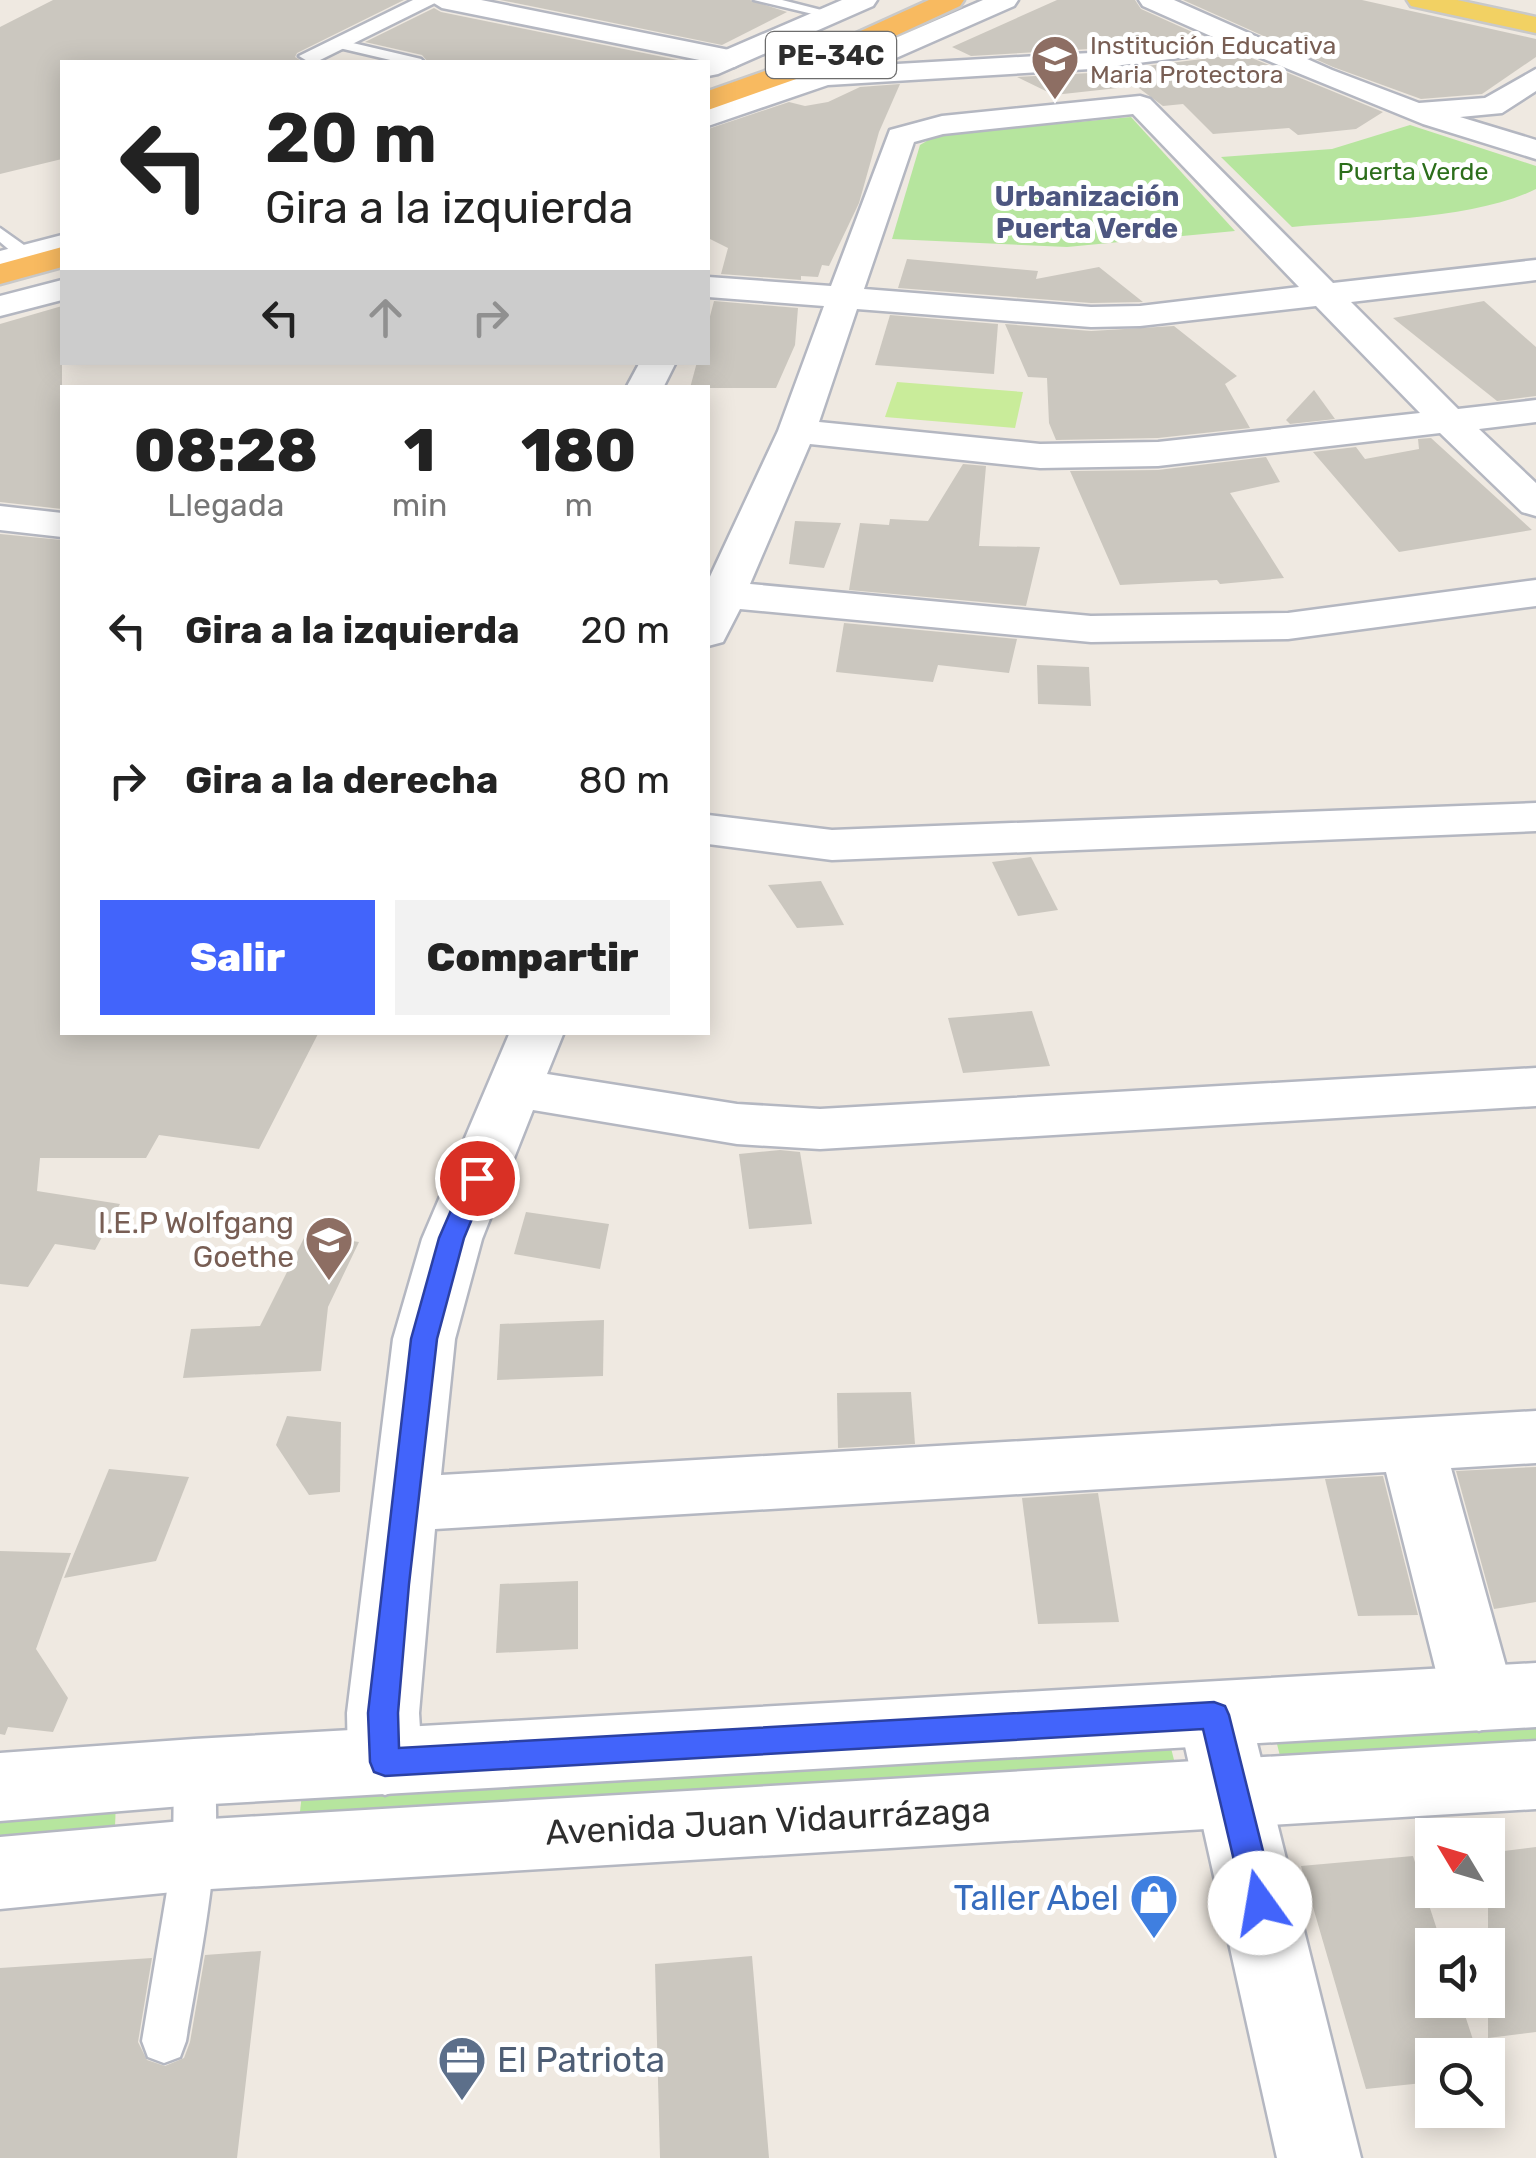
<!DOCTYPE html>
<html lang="es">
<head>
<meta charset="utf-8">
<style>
  body { margin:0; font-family:Rubik,sans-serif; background:#f2f2f2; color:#222; height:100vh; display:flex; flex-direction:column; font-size:38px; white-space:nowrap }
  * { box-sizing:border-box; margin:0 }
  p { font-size:32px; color:#767676 }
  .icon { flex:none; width:55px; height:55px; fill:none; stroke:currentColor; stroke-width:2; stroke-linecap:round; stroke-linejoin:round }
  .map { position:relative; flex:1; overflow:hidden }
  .drawer { position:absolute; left:60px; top:385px; width:650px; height:650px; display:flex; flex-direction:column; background:#fff; border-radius:0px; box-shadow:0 5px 25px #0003 }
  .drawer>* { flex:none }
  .hud { position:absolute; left:60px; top:60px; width:650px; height:305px; border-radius:0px; box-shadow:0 5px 25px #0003; background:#fff; color:#222; overflow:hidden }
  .needle { width:65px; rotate:308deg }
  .buttons { position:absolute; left:1415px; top:1818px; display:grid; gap:20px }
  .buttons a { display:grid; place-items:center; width:90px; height:90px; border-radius:0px; background:#fff; box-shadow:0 5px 25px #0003; font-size:50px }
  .pin { position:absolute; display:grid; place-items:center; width:85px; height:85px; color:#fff; margin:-42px; border:5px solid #fff; border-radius:50%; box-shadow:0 2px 10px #0007 }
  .me { position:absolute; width:110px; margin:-55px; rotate:347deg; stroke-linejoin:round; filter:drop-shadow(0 0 8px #0008) }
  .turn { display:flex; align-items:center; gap:35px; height:210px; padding:0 40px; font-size:45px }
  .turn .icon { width:130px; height:130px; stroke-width:2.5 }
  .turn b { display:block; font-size:70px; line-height:85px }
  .lanes { display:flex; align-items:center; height:95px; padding:0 40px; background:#0003; justify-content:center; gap:50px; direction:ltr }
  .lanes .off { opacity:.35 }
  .eta { display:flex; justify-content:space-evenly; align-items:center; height:170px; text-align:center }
  .eta b { font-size:60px; font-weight:800; line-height:70px }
  .action { display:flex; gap:20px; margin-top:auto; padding:20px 40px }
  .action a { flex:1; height:115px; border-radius:0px; background:#4264fb; color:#fff; font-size:40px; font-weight:800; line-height:115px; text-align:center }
  .action a+a { background:#f2f2f2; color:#222 }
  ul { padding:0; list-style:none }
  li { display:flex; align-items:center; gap:30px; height:150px; padding:0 40px }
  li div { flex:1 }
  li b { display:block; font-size:38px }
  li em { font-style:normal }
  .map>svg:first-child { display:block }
</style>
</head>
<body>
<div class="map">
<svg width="1536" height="2158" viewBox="0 0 1536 2158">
  <rect width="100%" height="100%" fill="#efe9e1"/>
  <g fill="#b6e59e">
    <polygon points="1131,117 1235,231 1067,247 892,239 920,145 937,135"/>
    <path d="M1410,125L1536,166V189C1474,220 1362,220 1292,227L1221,157L1332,149Z"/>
    <polygon points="1536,1720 1536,1751 1283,1768 1275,1736"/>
    <polygon points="1169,1740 1177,1772 298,1829 302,1794"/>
    <polygon points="116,1801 115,1827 0,1839 0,1811"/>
  </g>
  <polygon fill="#c9ec9a" points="897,382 1023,392 1015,428 885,417"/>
  <g fill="#cbc7bf">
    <polygon points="53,0 404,0 297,53 295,57 303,62 62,62 62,159 0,174 0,27"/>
    <polygon points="500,0 750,0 787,12 722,45"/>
    <polygon points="1057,0 1135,0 1141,9 1199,35 1090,49 971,56 952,47"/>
    <polygon points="1183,0 1362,0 1536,39 1536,57 1482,94 1421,99 1333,67"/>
    <polygon points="434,8 441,12 688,62 428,62 422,55 365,42"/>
    <polygon points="1242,54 1383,112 1356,129 1298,135 1289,128 1213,134 1183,104 1163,106 1136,86 1054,95 1017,77 1090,73"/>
    <polygon points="900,84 879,132 859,203 829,266 822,265 818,277 801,276 801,280 721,274 728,248 708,238 708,129 789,102 805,106 828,102 860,87"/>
    <polygon points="907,259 1038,271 1036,279 1099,267 1143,302 1091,303 898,288"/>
    <polygon points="714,301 798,308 795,345 776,388 690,388 697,362 708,362 708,324"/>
    <polygon points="1484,301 1536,347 1536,396 1497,401 1393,318"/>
    <polygon points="62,306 62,509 0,502 0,324"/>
    <polygon points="890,315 998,324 994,374 875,365"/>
    <polygon points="1005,324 1091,331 1174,326 1237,376 1225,384 1250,428 1158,438 1056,440 1049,423 1047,378 1028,377"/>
    <polygon points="1314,390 1335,419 1290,424 1286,420"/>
    <polygon points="1431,438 1532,530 1399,552 1313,452 1356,447 1365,459 1419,449 1418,439"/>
    <polygon points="1266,457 1280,482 1230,493 1284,578 1220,584 1217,580 1120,585 1070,471 1158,470"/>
    <polygon points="963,464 986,466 979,546 1040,547 1026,606 849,590 860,523 889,525 890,519 928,521"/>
    <polygon points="795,521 841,523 824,568 789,564"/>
    <polygon points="0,534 62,540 62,1032 319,1032 259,1149 159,1135 146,1158 40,1158 37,1191 120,1204 95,1250 55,1244 28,1287 0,1284"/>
    <polygon points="844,623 1017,639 1009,673 938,665 933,682 836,672"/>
    <polygon points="1037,665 1089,667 1091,706 1038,704"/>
    <polygon points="1031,857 1058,910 1018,916 992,862"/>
    <polygon points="821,881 844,925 797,928 768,885"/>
    <polygon points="1032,1011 1050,1066 963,1073 948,1018"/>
    <polygon points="780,1150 800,1152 812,1224 749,1229 739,1154"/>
    <polygon points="526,1212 609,1224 600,1269 514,1254"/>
    <polygon points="306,1234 359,1242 328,1307 321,1371 183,1378 191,1329 260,1326"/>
    <polygon points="604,1320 603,1376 497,1380 500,1324"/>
    <polygon points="911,1392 915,1444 838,1448 837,1393"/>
    <polygon points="287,1416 341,1422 340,1492 309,1495 276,1445"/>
    <polygon points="1536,1467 1536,1602 1494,1609 1456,1471"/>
    <polygon points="109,1469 189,1477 156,1561 64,1578"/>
    <polygon points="1383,1476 1418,1615 1358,1616 1325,1479"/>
    <polygon points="1098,1493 1119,1622 1038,1624 1022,1498"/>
    <polygon points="0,1551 71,1553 36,1649 68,1698 53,1732 8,1727 5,1735 0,1734"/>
    <polygon points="578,1581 578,1649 496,1653 500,1584"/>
    <polygon points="1536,1847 1536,2032 1488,2038 1488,1853"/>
    <polygon points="1413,1856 1442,1945 1432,1945 1432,2000 1460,2000 1478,2055 1432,2055 1432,2082 1366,2089 1301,1866"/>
    <polygon points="261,1951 237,2158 0,2158 0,1968 152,1958 138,2042 147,2060 165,2066 184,2058 190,2042 205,1955"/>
    <polygon points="752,1956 769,2158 660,2158 655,1964"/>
  </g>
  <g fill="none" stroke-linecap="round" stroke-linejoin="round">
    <g stroke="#b4b7c1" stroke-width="5">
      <g id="service">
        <polygon points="754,0 782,0 841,15 834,19"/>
        <polygon points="340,40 421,59 424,62 399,62 335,47 335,41"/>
        <polygon points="0,228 31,250 31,258 19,258 0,242"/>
        <path d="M194,1754L208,1759C232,1812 196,1979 186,2041L180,2057L164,2063L148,2057L142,2041L173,1855L174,1772L180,1759Z"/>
      </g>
    </g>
    <g stroke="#b4b7c1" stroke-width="5">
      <polygon id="pedestrian" points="413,0 441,0 318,61 309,62 299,56"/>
    </g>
    <g stroke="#b4b7c1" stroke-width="5">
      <g id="minor">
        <polygon points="429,0 481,0 734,51 748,59 734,67 442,8"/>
        <path d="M1140,96L1150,99L1333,283L1536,260V280L1351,302L1458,409L1536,400V422L1479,429L1536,483V516L1522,512L1440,433L1158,466L1040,468L810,444L750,584L1091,616L1288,613L1536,580V606L1288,639L1091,642L740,609L723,642L708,646V581L778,431L824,306L708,297V277L831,286L890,130L942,116ZM1133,114L1299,287L1140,306L1091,307L864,289L914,142L943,134ZM1316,306L1420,413L1158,442L1040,444L819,422L857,309L1091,327L1140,326Z"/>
        <polygon points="640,362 676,362 663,388 626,388"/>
        <polygon points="0,506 62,513 62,537 0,530"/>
        <polygon points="1536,803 1536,831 832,860 708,844 708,815 832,830"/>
        <polygon points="510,1032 564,1032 547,1074 737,1104 820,1109 1536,1068 1536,1106 820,1149 737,1144 533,1110 482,1239 455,1339 441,1475 1536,1411 1536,1463 1451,1468 1515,1699 1504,1721 1479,1731 1454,1721 1443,1699 1386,1472 435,1529 419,1713 422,1762 411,1785 385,1795 359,1785 348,1762 347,1713 393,1339 422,1239"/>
        <polygon points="1214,1683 1239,1692 1250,1715 1361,2158 1277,2158 1178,1715 1189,1692"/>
      </g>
    </g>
    <g stroke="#b4b7c1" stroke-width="5">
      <g id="secondary">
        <polygon points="842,0 877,0 873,6 718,74 708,76 708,62 698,62"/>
        <polygon points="983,0 1018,0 1014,6 880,65 1090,53 1213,37 1143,6 1139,0 1174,0 1332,70 1419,103 1485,98 1536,69 1536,91 1502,113 1460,117 1536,140 1536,159 1423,124 1242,50 1090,69 828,85 708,126 708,107 838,63"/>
        <polygon points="62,235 62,255 0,271 0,251"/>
        <polygon points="62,280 62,300 0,316 0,296"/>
        <polygon points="1536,1663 1536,1727 194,1805 0,1821 0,1753 194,1739"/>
        <polygon points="1536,1741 1536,1809 194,1890 0,1909 0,1837 194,1820"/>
      </g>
    </g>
    <g stroke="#c9c9c9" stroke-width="5">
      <polygon id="primary" points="1407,0 1457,0 1536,17 1536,33 1411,6"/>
    </g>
    <g stroke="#c9c9c9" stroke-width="5">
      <g id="trunk">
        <polygon points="929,0 964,0 960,6 819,71 708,110 708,91 799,59"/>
        <polygon points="62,247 62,267 0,284 0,264"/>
      </g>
    </g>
    <use href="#service" fill="#fff" fill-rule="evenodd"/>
    <use href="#pedestrian" fill="#fff" fill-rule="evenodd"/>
    <use href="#minor" fill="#fff" fill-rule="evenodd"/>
    <use href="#secondary" fill="#fff" fill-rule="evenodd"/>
    <use href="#primary" fill="#f2d163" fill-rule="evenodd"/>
    <use href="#trunk" fill="#f8ba60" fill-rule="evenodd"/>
  </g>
  <polygon fill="#4264fb" stroke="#2b41a3" stroke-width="2.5" points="477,1170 489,1178 464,1238 437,1339 409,1584 398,1713 399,1748 1214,1702 1225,1706 1229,1715 1276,1903 1271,1914 1260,1918 1249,1914 1244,1903 1203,1729 385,1776 374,1772 370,1762 368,1713 411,1339 439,1238 465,1178"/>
  <defs>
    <g id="school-pin" transform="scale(2.5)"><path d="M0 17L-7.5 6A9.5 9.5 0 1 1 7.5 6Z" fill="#8d6e63" stroke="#fff"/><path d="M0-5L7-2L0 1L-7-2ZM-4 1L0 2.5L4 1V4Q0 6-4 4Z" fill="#fff"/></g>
    <g id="shop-pin" transform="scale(2.5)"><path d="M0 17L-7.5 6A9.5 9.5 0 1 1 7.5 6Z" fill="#3f7fe0" stroke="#fff"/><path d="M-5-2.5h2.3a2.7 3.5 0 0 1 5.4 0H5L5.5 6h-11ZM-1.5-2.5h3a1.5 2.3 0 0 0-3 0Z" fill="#fff"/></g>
    <g id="office-pin" transform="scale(2.5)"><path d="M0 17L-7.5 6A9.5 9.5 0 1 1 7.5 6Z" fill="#5c6f8a" stroke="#fff"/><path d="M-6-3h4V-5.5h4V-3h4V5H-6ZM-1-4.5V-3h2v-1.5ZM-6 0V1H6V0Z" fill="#fff"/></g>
  </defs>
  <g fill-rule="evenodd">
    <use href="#school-pin" x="1055" y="59"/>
    <use href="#school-pin" x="329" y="1240"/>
    <use href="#shop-pin" x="1154" y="1898"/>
    <use href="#office-pin" x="462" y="2060"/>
  </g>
  <g text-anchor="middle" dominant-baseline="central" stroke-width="10" stroke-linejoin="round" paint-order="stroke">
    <g font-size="25" fill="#785e54" stroke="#fff" text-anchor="start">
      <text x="1090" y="45">Institución Educativa<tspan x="1090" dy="29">Maria Protectora</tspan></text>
    </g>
    <g font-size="25" fill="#2c6e1b" stroke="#fff">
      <text x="1413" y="171">Puerta Verde</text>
    </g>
    <rect fill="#fff" stroke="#6d6d6d" stroke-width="2.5" x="766" y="32" width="130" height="46" rx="8"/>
    <g font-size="28" font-weight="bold" fill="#2e2e2e">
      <text x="831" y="55">PE-34C</text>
    </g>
    <g font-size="28" font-weight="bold" fill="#4d5680" stroke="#fff">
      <text x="1087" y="196">Urbanización<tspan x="1087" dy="32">Puerta Verde</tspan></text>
    </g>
    <g font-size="30" fill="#785e54" stroke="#fff" text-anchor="end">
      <text x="294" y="1223">I.E.P Wolfgang<tspan x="294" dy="34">Goethe</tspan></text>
    </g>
    <g font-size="35" fill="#2e2e2e" stroke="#fff">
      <text transform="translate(768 1821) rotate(-3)">Avenida Juan Vidaurrázaga</text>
    </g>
    <g font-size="35" fill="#366cbe" stroke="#fff" text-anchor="end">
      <text x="1119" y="1898">Taller Abel</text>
    </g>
    <g font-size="35" fill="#4e5e75" stroke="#fff" text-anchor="start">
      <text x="497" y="2060">El Patriota</text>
    </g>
  </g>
</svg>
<div class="buttons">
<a><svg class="needle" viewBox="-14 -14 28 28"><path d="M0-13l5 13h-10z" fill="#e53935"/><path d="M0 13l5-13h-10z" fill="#767676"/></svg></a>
<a><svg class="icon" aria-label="sound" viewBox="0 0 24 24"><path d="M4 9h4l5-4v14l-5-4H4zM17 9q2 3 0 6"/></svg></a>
<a><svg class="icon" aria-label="search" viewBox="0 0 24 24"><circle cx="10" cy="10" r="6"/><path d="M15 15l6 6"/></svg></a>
</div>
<div class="pin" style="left:477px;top:1178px;background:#d93025"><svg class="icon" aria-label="arrive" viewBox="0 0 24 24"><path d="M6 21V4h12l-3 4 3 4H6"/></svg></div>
<svg class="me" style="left:1260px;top:1903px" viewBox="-20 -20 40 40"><circle r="19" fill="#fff"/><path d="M0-13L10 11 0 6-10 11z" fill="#4264fb"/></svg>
<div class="hud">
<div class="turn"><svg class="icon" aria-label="left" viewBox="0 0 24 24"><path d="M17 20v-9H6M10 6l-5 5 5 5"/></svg><div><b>20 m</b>Gira a la izquierda</div></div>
<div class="lanes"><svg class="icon" aria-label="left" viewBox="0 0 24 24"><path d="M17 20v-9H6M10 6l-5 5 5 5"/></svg><svg class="icon off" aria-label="ahead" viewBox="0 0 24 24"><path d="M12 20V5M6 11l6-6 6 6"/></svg><svg class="icon off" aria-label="right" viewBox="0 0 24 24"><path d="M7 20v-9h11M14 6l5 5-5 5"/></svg></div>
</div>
<section class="drawer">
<div class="eta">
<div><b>08:28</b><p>Llegada</p></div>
<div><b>1</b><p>min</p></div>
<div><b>180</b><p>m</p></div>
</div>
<ul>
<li><svg class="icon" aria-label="left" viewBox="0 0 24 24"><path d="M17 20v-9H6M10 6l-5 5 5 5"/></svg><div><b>Gira a la izquierda</b></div><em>20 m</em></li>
<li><svg class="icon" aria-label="right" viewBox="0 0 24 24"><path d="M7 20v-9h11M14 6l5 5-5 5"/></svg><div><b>Gira a la derecha</b></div><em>80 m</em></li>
</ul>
<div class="action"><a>Salir</a><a>Compartir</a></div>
</section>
</div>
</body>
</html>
